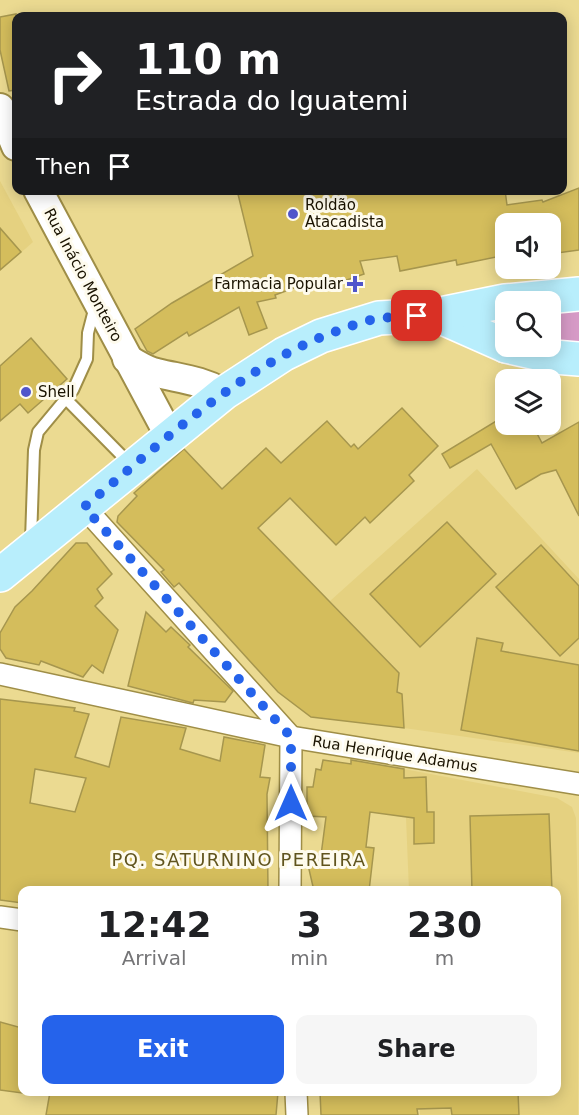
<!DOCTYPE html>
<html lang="en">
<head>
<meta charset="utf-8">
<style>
  body { margin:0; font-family:"DejaVu Sans",sans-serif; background:#f6f6f6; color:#202124; height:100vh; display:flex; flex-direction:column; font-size:22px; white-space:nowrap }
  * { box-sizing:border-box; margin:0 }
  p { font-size:20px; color:#757577 }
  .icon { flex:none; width:33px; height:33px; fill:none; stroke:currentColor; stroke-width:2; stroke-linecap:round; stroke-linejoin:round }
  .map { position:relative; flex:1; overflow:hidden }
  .details { position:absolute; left:18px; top:886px; width:543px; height:210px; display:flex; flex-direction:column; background:#fff; border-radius:12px; box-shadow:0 3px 15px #0003 }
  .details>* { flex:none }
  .hud { position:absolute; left:12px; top:12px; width:555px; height:183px; border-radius:12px; box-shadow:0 3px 15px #0003; background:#202124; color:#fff; overflow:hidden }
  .tools { position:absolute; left:495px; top:213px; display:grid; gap:12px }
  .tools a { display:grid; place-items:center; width:66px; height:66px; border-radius:12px; background:#fff; box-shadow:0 3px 15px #0003; font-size:30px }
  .pin { position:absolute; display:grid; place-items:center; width:51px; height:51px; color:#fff; margin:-26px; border-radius:12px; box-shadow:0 3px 9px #0006 }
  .me { position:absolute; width:66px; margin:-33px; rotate:0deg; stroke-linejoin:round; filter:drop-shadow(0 0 4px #0008) }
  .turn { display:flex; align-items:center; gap:21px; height:126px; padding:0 24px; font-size:27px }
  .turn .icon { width:78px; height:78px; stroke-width:2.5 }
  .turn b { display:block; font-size:42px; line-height:51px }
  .then { display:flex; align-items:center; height:57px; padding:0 24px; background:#0003; gap:12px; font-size:22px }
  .eta { display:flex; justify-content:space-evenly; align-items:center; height:102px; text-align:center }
  .eta b { font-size:36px; font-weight:800; line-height:42px }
  .cta { display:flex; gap:12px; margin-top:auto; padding:12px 24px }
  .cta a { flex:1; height:69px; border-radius:12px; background:#2563eb; color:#fff; font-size:24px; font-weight:800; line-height:69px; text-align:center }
  .cta a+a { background:#f6f6f6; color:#202124 }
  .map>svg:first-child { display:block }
</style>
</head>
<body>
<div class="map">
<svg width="579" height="1115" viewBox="0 0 579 1115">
  <rect width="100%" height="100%" fill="#ebda91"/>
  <g fill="#e5d180">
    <polygon points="0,181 33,242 0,271"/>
    <polygon points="477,469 579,579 579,753 404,728 402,694 397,692 398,673 330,601"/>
    <polygon points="404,769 557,798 572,807 576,818 579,957 578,1115 420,1115 419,1092 556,1092 556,891 409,891"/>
  </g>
  <path fill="#d69ac6" d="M579,294V359L554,357L506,347L550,346V302H506L505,346H503C492,327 494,318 505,301Z"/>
  <g fill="#d4bd5c" stroke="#a6964e" stroke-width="1.5" fill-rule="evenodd">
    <polygon points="16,14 16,90 9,91 0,50 0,17"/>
    <polygon points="579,188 579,250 550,254 550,224 506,224 506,255 457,265 456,260 400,271 397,256 360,261 364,274 341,282 340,279 312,288 310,282 275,295 276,298 257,302 267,328 249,335 239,307 189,336 187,332 153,354 147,351 135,329 172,303 253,256 237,190 505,190 507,205 542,200 543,202"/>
    <polygon points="0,228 21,252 0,270"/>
    <polygon points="31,338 67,379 28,413 20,404 0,421 0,366"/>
    <polygon points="402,408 438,446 409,475 414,481 370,523 365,517 336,545 290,498 258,528 399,673 397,692 402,694 404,728 311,717 278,692 179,583 174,587 161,572 164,570 117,522 118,516 137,496 134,493 184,449 222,489 266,448 281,463 327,421 351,447 354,444 358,449"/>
    <polygon points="506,415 506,424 532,424 542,443 579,422 579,516 556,470 541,474 516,489 491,444 450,468 442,454"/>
    <polygon points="447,522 496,574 420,647 370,594"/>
    <polygon points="76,543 87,543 112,574 97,589 103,598 95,606 118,630 103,673 92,665 83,677 41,661 39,665 6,658 0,649 0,633 15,607 32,591"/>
    <polygon points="541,545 579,586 579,638 560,656 496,587"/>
    <polygon points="146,612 166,632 171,627 190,645 188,647 233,691 225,702 194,700 193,703 128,686"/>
    <polygon points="477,638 503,643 501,651 579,665 579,751 461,730"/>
    <path d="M0,699L75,708L74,711L89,714L75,757L109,767L121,717L186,728L180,749L220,761L224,737L265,745L260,777L270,778L267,794L268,891H22V903L0,900ZM35,769L86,778L75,812L30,803Z"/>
    <polygon points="323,760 351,764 351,760 404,769 404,778 426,777 427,812 434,812 434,843 414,844 414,818 370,812 366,847 374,848 369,891 314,891 308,865 310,854 321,855 326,817 307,816 307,787 313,787 316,769 321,770"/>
    <polygon points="549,814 552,891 472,891 470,816"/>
    <polygon points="0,1022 22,1028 22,1093 0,1090"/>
    <polygon points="50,1092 278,1092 276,1115 46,1115"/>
    <polygon points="320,1092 518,1092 519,1115 452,1115 451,1108 417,1109 418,1115 321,1115"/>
  </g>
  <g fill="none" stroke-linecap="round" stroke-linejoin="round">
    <g stroke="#9f8e47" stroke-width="14">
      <g id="lane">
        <polyline points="66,399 131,465"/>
        <polyline points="31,540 34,450 38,432 73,390 87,359 88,333 95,306"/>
      </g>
    </g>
    <g stroke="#9f8e47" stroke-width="24">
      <g id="street">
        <polyline points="84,507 291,737 290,891"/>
        <polyline points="0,674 291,737 579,784"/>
        <polyline points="0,917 22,920"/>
        <polyline points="296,1092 297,1115"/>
      </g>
    </g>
    <g stroke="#9f8e47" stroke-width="32">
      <g id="secondary">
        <polyline points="0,108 16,146"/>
        <polyline points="38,190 170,437"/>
        <path d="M127,359C137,364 146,371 157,373C182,379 200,380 224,393"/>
      </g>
    </g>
    <g stroke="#fff" stroke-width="36">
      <g id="primary">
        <polyline points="436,315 506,346"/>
        <polyline points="506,346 554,357 579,359"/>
        <polyline points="0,575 224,393 284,354 321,336 379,318 436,315 505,301 579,294"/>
      </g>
    </g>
    <use href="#lane" stroke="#fff" stroke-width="10"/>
    <use href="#street" stroke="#fff" stroke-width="21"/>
    <use href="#secondary" stroke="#fff" stroke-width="28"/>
    <use href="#primary" stroke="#b8eefc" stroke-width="33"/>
  </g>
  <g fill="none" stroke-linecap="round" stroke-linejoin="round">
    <path stroke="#2563eb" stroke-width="10" stroke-dasharray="0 18" d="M291,803V737L84,507C161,444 242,365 337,331C351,326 366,320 381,318C393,317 405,317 417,316"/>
  </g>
  <g fill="#5055cb" stroke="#fefbed" stroke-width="2">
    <circle cx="293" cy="214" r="6"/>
    <path d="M352 275h6v6h6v6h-6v6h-6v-6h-6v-6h6z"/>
    <circle cx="26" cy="392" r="6"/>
  </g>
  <g text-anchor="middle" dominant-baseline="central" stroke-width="6" stroke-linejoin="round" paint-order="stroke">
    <g font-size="15" fill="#1a1300" stroke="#fefbed" text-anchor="start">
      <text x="305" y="205">Roldão<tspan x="305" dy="17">Atacadista</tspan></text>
      <text x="343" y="284" text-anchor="end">Farmacia Popular</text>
      <text x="38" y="392">Shell</text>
    </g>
    <g font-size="15" fill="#1a1300" stroke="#fefbed">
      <text transform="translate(83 275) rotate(62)">Rua Inácio Monteiro</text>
      <text transform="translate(395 754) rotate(9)">Rua Henrique Adamus</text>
    </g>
    <g font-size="18" letter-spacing="1.5" fill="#60541d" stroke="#fefbed">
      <text x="239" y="859">PQ. SATURNINO PEREIRA</text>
    </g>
  </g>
</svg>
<div class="tools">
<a><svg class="icon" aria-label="sound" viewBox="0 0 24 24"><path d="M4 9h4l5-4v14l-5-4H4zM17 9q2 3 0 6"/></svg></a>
<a><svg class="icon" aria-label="search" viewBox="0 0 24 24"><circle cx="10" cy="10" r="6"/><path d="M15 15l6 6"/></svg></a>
<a><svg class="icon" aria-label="layers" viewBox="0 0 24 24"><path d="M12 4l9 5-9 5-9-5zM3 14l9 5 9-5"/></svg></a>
</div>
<div class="pin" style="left:417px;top:316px;background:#d93025"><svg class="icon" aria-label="arrive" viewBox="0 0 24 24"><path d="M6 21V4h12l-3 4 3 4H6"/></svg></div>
<svg class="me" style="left:291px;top:803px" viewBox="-20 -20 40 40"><path d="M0-17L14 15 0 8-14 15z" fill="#2563eb" stroke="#fff" stroke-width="4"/></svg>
<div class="hud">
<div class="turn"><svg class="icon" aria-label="right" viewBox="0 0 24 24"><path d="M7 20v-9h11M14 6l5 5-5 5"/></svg><div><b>110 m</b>Estrada do Iguatemi</div></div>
<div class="then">Then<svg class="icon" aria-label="arrive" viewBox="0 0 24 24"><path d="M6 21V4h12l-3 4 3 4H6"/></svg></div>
</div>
<section class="details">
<div class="eta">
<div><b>12:42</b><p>Arrival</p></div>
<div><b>3</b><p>min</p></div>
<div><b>230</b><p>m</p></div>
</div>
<div class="cta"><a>Exit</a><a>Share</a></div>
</section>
</div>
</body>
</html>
